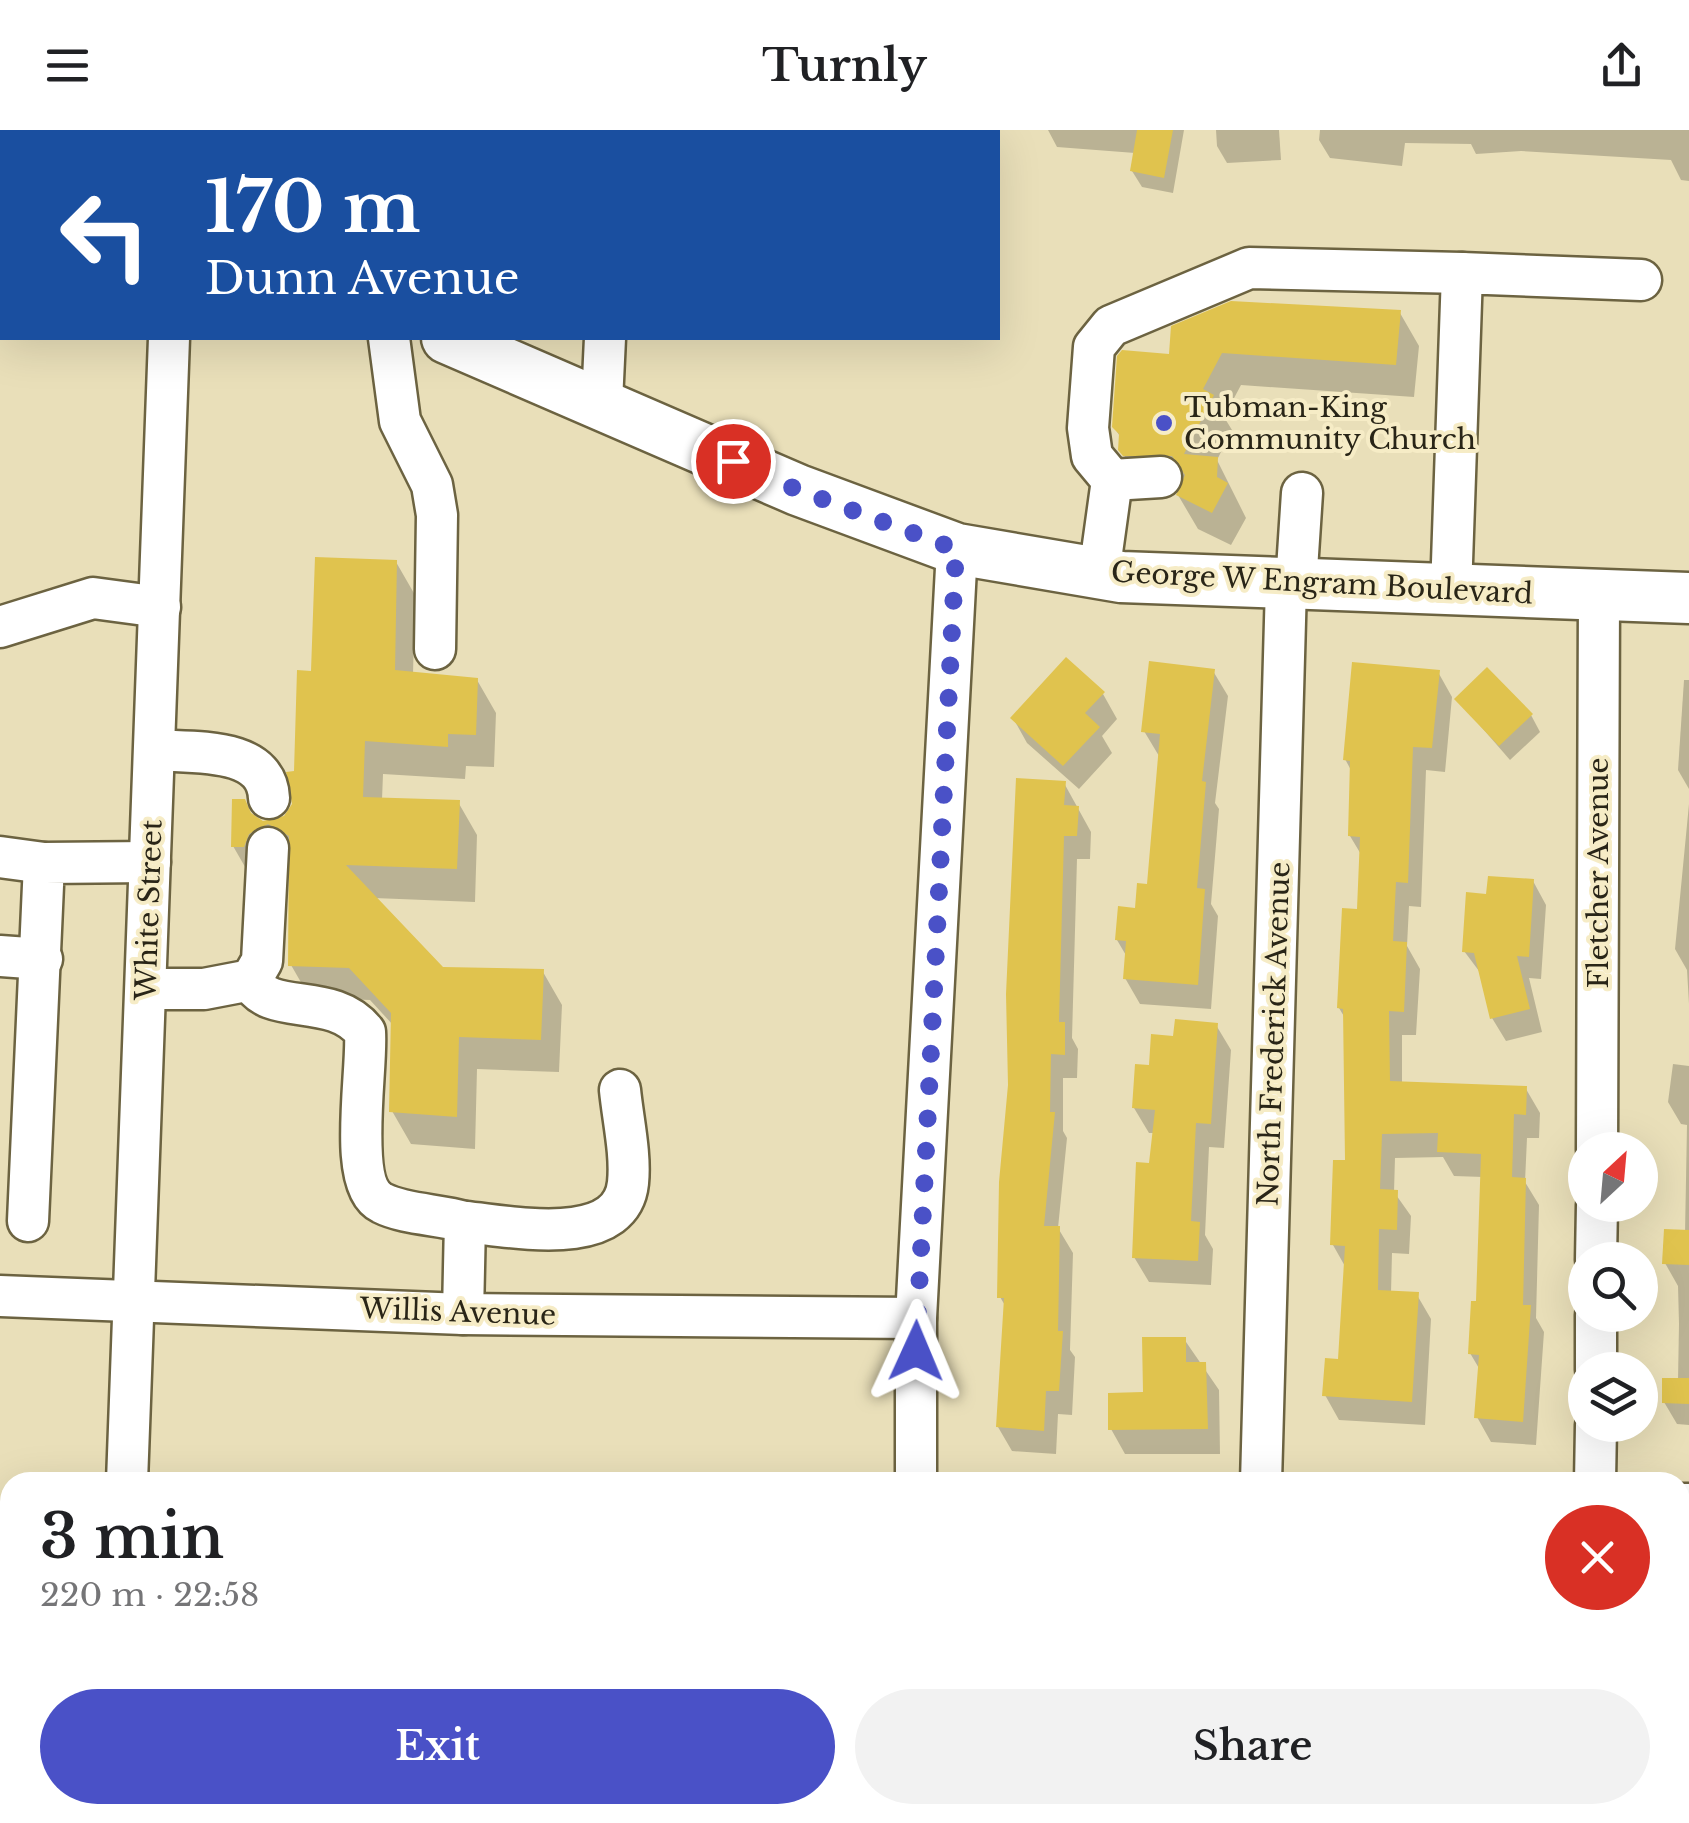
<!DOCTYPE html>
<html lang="en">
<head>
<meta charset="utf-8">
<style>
  body { margin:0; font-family:"Libre Baskerville",serif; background:#f2f2f2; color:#202124; height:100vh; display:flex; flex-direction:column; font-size:38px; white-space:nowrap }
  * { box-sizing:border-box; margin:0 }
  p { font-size:32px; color:#757577 }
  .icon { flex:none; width:55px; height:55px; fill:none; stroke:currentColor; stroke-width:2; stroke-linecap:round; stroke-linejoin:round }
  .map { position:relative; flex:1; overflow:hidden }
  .side { position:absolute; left:0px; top:1342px; width:1690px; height:352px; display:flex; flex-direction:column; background:#fff; border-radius:30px 30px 0 0; box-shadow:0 10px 40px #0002 }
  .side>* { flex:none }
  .top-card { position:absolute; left:0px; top:0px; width:1000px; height:210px; box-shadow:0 10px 40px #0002; background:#1a4fa0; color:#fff; overflow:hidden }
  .needle { width:65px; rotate:26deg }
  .tools { position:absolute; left:1568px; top:1002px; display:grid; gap:20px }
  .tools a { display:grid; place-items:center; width:90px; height:90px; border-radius:50%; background:#fff; box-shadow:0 10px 40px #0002; font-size:50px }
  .pin { position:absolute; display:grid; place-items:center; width:85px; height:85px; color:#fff; margin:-42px; border:5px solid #fff; border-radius:50%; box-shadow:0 2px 10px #0007 }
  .me { position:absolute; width:110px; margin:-55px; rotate:1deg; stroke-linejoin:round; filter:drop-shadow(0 0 8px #0008) }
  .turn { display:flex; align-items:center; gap:35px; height:210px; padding:0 40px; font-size:45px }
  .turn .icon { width:130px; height:130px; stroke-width:2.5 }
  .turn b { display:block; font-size:70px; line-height:85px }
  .round { display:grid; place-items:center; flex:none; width:105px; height:105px; border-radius:52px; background:#f2f2f2 }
  .overview { display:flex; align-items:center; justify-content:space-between; height:170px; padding:0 40px }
  h1 { font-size:60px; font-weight:600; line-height:75px }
  .cta { display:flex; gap:20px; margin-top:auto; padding:20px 40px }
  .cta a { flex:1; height:115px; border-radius:60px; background:#4a51c7; color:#fff; font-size:40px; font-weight:600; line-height:115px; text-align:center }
  .cta a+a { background:#f2f2f2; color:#202124 }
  header { display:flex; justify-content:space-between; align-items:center; height:130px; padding:0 40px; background:#fff; font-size:45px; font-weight:600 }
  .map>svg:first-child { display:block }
</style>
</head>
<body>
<header><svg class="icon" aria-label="menu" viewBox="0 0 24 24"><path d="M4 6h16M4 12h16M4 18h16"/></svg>Turnly<svg class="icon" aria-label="share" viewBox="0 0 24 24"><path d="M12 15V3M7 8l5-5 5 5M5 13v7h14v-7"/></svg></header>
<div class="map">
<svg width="1689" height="1693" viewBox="0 0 1689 1693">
  <rect width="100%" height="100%" fill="#e9dfb9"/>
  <polygon fill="#de9bcf" points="0,1553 10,1554 10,1685 79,1685 79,1693 0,1693"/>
  <g fill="#0003">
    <polygon points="0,0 73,0 2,2 2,21"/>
    <polygon points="796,0 875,0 875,2"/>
    <polygon points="958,0 989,0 988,2"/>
    <polygon points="1048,0 1184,0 1173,63 1142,57 1132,41 1135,23 1057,17"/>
    <polygon points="1216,0 1279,0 1281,30 1227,33 1217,16"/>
    <polygon points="1320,0 1689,0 1689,51 1681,50 1671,30 1521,21 1476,24 1471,14 1405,13 1402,36 1330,28 1319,10"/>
    <polygon points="1400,183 1419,216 1414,267 1241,255 1224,287 1232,300 1217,330 1246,388 1231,415 1198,399 1178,365 1181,359 1144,358 1120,319 1121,308 1114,297 1171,226"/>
    <polygon points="396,432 415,465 413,544 477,550 496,583 494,637 466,636 465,649 383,644 382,670 458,672 477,705 475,772 374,768 442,839 543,842 562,875 559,942 477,939 475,1019 411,1014 392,981 393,895 370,870 310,868 291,835 291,728 252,749 233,716 253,687 263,694 286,688 295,674 314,544"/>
    <polygon points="1213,541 1228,566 1215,673 1219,679 1211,774 1218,786 1211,879 1140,874 1125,848 1127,827 1117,810 1149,756 1159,626 1144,601"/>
    <polygon points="1438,542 1452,567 1445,642 1426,640 1421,777 1409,776 1407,816 1420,839 1416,905 1402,905 1402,954 1526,959 1540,983 1539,1008 1527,1008 1525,1052 1539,1075 1536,1188 1544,1202 1536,1315 1491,1312 1477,1287 1480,1240 1470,1223 1479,1174 1483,1047 1454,1046 1443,1027 1395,1028 1394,1062 1411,1086 1409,1124 1392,1123 1391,1163 1417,1165 1431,1189 1425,1295 1339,1290 1325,1265 1340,1232 1346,1138 1333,1115 1347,1033 1345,888 1339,878 1359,781 1362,726 1350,706 1352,642 1345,629"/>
    <polygon points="1684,550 1689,550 1689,659 1678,640"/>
    <polygon points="1103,564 1117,589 1102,606 1112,623 1079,659 1027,613 1013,588"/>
    <polygon points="1457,569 1531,585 1540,602 1510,630"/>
    <polygon points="1064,653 1091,702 1090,729 1077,729 1072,908 1078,919 1077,948 1063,948 1063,1001 1067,1008 1058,1098 1073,1123 1070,1220 1075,1227 1072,1285 1058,1284 1056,1324 1012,1321 998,1297 1006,1177 1000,1167"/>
    <polygon points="1689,674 1689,874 1687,840 1675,819"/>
    <polygon points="1533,751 1546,775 1541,849 1529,848 1542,902 1506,911 1492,888 1482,845 1464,821 1488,766"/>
    <polygon points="1216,895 1231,920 1224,1018 1209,1017 1205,1105 1213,1119 1211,1155 1149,1152 1134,1127 1155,1003 1149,1003 1134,978 1151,938 1176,909"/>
    <polygon points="1673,934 1689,936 1689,1295 1677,1294 1664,1272 1678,1250 1679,1194 1678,1156 1665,1133 1685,1103 1687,995 1681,994 1668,972"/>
    <polygon points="1184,1209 1219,1260 1220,1324 1125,1324 1111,1299 1145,1265"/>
    <polygon points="1680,1442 1689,1447 1689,1525 1680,1526"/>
    <polygon points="1680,1563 1689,1563 1689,1693 1651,1693 1647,1685 1680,1685"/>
    <polygon points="1322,1685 1379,1685 1375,1693 1319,1693"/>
    <polygon points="1478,1685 1525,1685 1525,1693 1483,1693"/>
  </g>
  <g fill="#e0c34e">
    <polygon points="1137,0 1173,0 1164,48 1130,41"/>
    <polygon points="1231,171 1401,180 1396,235 1222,223 1203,259 1214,265 1184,324 1218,327 1217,347 1228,353 1212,383 1176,365 1185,345 1172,326 1123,326 1118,320 1119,304 1112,297 1117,226 1122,220 1169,224 1171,196"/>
    <polygon points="315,427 397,430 395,540 478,548 476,605 448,604 448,617 365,611 363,667 460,670 457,739 346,735 443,837 544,839 541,910 459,907 457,987 389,982 391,883 349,838 288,836 289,706 268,694 249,704 244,717 231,717 232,669 245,669 251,683 263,691 284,686 292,674 286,642 294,641 297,540 311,541"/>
    <polygon points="1066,527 1105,562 1085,583 1100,597 1063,636 1010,588"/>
    <polygon points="1149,531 1215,539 1202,651 1206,652 1197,758 1205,759 1198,855 1123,849 1126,811 1115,810 1118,776 1135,778 1137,753 1147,754 1160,604 1141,602"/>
    <polygon points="1352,532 1440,540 1432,618 1413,617 1408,753 1396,752 1393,811 1407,812 1404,882 1389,881 1390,951 1527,956 1526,985 1514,984 1512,1047 1526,1048 1523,1175 1531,1175 1523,1292 1474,1288 1479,1225 1468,1224 1471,1171 1476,1171 1481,1024 1437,1022 1438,1003 1382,1004 1380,1059 1398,1060 1397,1100 1379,1099 1378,1160 1419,1162 1412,1272 1322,1266 1325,1228 1338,1229 1345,1116 1330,1115 1333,1030 1345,1030 1343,879 1337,878 1342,778 1357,779 1360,707 1348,706 1350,631 1343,630"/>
    <polygon points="1487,537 1533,584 1499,616 1454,569"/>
    <polygon points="1016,648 1066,651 1064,675 1079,676 1077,706 1064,706 1059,892 1065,892 1065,925 1051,924 1050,982 1055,982 1044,1096 1060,1096 1058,1201 1063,1201 1059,1261 1046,1261 1044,1301 996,1297 1004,1168 997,1168 999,1052 1008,955 1006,864"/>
    <polygon points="1488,746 1534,749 1529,827 1517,826 1530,879 1490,889 1474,823 1462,822 1466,762 1486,764"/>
    <polygon points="1175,889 1218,893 1211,994 1196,993 1191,1091 1200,1092 1198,1131 1132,1128 1136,1032 1149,1033 1155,980 1132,978 1135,934 1149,935 1151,904 1173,906"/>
    <polygon points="1664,1099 1689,1100 1689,1135 1662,1134"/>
    <polygon points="1142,1207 1186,1207 1186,1232 1206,1232 1208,1299 1108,1300 1108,1263 1143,1262"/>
    <polygon points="1662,1248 1689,1248 1689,1274 1662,1273"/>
  </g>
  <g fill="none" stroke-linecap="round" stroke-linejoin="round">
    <g stroke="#6c6341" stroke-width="45">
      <g id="minor">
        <polyline points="177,2 177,0"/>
        <polyline points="613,2 613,0"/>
        <polyline points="389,208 400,291 432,355 437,385 435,519"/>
        <polyline points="602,272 605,208"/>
        <polyline points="1112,350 1161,347"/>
        <polyline points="1099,444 1112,350 1092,326 1088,298 1094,217 1111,196 1249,138 1462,143"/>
        <polyline points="1296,455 1302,363"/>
        <polyline points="1451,461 1462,143 1641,150"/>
        <polyline points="0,497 93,468 160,477"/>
        <path d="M155,620C192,623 267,616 269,668"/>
        <polyline points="0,727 44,733"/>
        <polyline points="0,826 42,829"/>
        <path d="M251,850C268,888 332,860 365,902C368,941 346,1056 382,1073C406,1085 439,1084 465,1092L463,1184"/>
        <polyline points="146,859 204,859 251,850 262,831 268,718"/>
        <polyline points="1597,1020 1599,466"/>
        <polyline points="28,1091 44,733 150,732"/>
        <path d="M465,1092C510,1096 621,1120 628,1053C631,1024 623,990 620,960"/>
        <polyline points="1596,1130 1597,1075"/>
        <polyline points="0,1166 463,1184 916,1188"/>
        <polyline points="1596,1240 1596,1185"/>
        <polyline points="127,1352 169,208"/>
        <polyline points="916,1352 916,1188 957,419"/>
        <polyline points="1261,1352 1286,455"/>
        <polyline points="1595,1352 1596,1295"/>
        <polyline points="1680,1374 1689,1374"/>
        <polyline points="117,1693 117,1685"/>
        <polyline points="910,1693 910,1685"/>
        <polyline points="1254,1693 1255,1685"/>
        <polyline points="1590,1693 1590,1685"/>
      </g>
    </g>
    <g stroke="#6c6341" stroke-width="55">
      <g id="major">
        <polyline points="0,161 2,161"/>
        <polyline points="447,208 798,360 957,419 1121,447 1689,468"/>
      </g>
    </g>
    <use href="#minor" stroke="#fff" stroke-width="40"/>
    <use href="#major" stroke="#fff" stroke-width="50"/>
  </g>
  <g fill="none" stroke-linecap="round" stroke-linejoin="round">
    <polyline stroke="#4a51c7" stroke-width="18" stroke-dasharray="0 32.4" points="733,331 798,360 956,419 916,1221"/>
  </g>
  <circle fill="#4a51c7" stroke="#f6ecc6" stroke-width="4" cx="1164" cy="293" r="10"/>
  <g text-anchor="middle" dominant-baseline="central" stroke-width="8" stroke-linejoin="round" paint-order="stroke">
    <g font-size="28" fill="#292517" stroke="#f6ecc6" text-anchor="start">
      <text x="1184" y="277">Tubman-King<tspan x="1184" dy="32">Community Church</tspan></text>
    </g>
    <g font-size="28" fill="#292517" stroke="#f6ecc6">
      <text transform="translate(1322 453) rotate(3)">George W Engram Boulevard</text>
      <text transform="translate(1598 743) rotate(-90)">Fletcher Avenue</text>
      <text transform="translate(149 780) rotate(-88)">White Street</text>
      <text transform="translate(1274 904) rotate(-88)">North Frederick Avenue</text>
      <text transform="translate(458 1182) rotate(2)">Willis Avenue</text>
    </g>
  </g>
</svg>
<div class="tools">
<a><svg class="needle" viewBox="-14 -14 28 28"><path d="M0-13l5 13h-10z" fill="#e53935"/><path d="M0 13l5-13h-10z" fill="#757577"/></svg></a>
<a><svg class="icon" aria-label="search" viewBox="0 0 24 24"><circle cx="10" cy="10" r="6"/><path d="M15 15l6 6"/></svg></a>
<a><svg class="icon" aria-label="layers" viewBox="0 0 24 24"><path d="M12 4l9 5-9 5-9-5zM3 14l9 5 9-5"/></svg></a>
</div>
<div class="pin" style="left:733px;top:331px;background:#d93025"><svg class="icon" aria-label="arrive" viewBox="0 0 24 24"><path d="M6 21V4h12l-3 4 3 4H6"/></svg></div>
<svg class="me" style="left:916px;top:1221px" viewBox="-20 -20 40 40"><path d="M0-17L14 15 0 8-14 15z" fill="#4a51c7" stroke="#fff" stroke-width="4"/></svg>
<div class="top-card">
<div class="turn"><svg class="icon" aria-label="left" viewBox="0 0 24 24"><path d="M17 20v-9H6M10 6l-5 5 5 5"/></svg><div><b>170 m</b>Dunn Avenue</div></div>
</div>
<section class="side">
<div class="overview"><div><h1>3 min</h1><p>220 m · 22:58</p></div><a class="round" style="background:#d93025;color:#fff"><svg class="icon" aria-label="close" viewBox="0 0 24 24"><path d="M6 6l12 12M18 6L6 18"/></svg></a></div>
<div class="cta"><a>Exit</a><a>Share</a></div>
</section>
</div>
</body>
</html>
